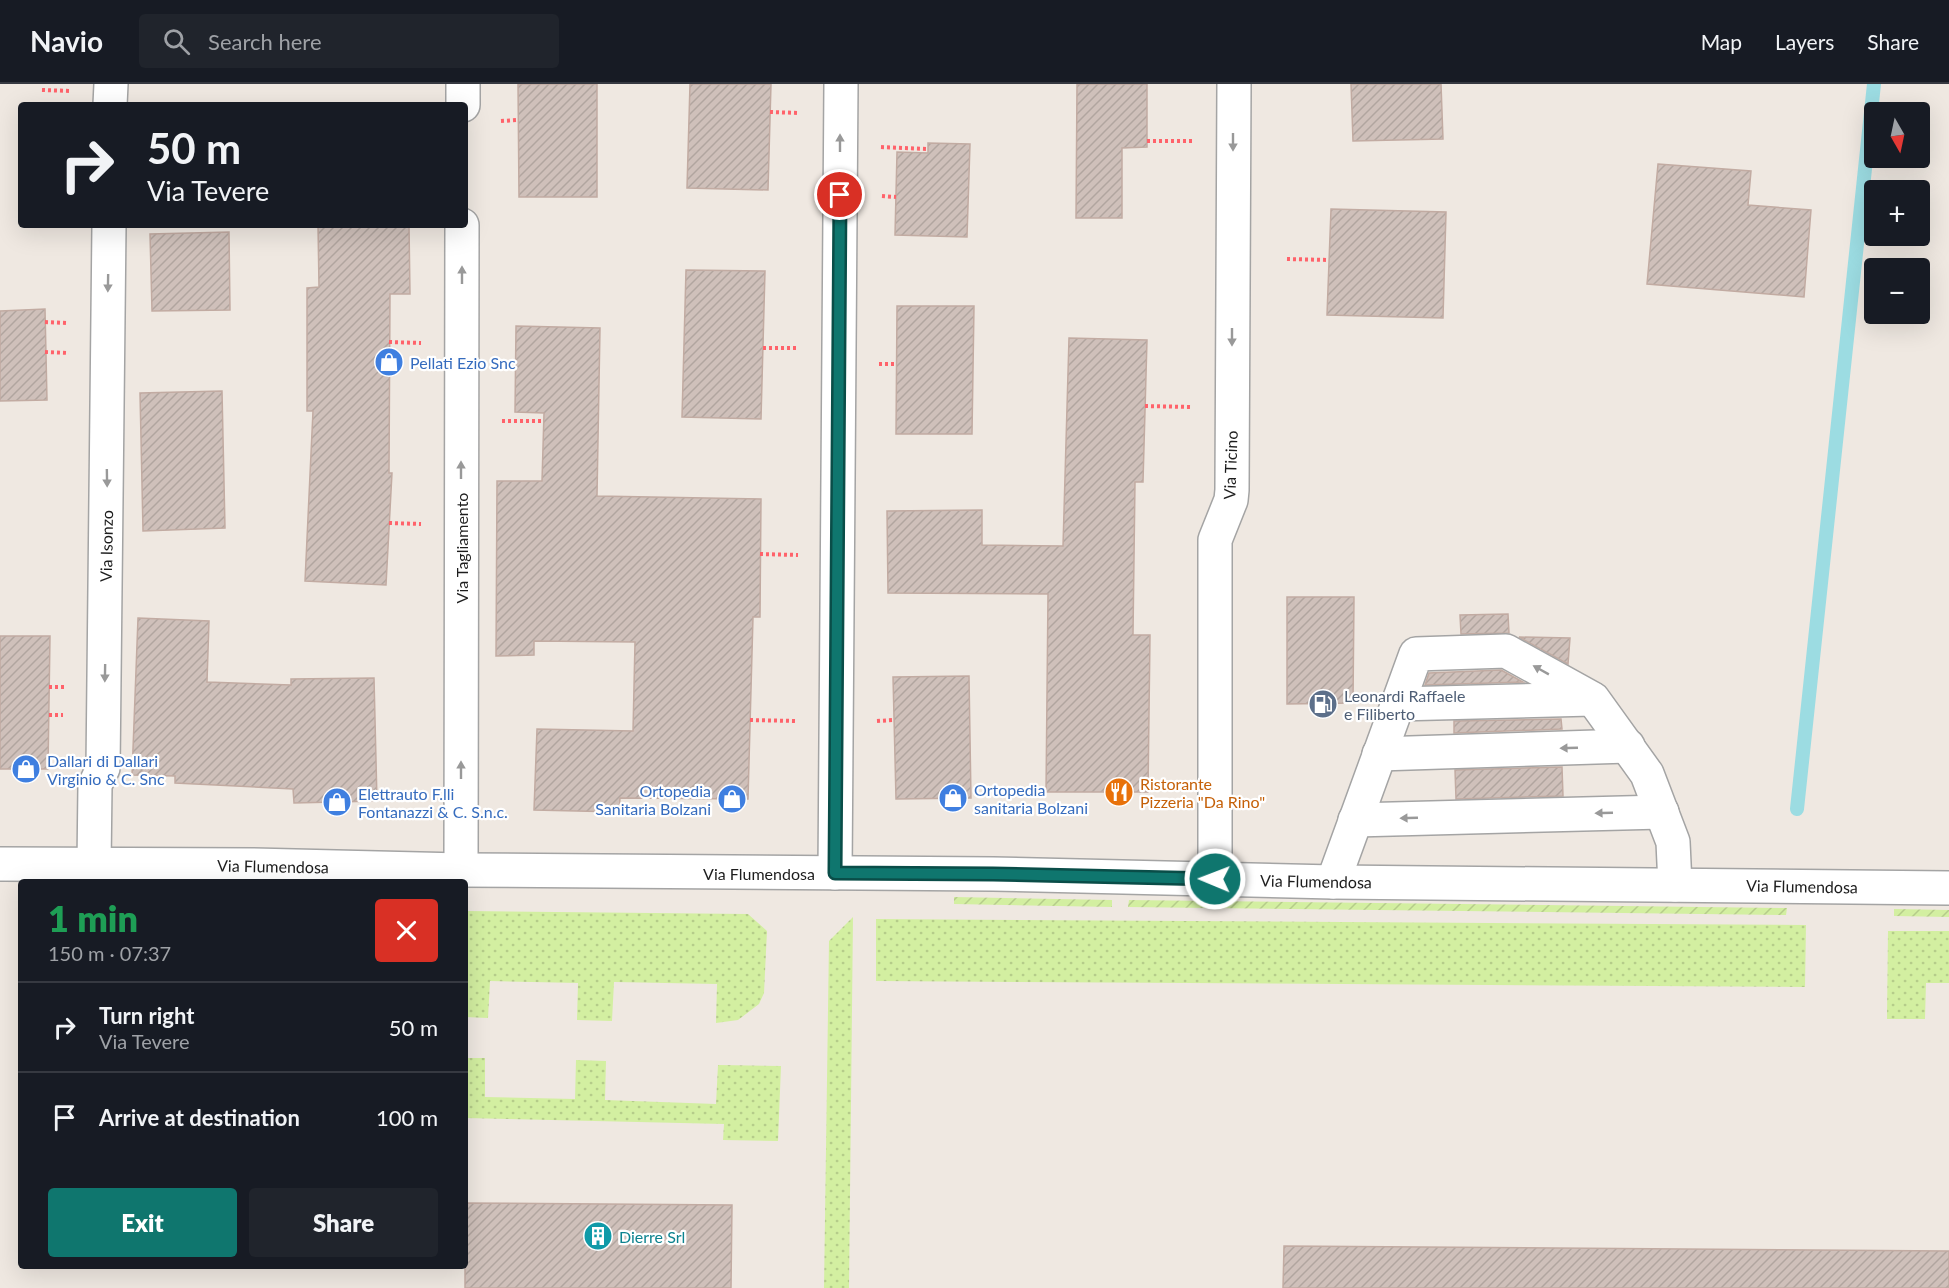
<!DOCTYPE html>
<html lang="en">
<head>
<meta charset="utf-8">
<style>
  body { margin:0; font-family:Lato,sans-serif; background:#20242c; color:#f1f3f6; height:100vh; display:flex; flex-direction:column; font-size:22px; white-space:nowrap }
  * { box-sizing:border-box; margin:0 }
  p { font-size:20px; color:#9ea1a6 }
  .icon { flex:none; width:33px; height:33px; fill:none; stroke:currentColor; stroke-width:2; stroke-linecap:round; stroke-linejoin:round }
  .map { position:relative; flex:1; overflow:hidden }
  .drawer { position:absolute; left:18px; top:795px; width:450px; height:390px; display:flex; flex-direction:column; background:#171b24; border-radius:6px; box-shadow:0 6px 24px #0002 }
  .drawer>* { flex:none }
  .guide { position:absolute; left:18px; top:18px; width:450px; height:126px; border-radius:6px; box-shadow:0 6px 24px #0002; background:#171b24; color:#f1f3f6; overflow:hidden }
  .needle { width:39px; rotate:171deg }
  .fabs { position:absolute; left:1864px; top:18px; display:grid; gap:12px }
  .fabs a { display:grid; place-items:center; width:66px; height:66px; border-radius:6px; background:#171b24; box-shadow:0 6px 24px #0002; font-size:30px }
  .pin { position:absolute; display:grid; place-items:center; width:51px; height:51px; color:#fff; margin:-26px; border:3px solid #fff; border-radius:50%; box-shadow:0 2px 6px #0007 }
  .me { position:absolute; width:66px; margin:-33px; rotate:271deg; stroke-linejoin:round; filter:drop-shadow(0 0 4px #0008) }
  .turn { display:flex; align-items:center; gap:21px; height:126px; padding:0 30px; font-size:27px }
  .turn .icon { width:78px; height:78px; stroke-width:2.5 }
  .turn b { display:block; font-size:42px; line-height:51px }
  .round { display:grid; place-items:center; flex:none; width:63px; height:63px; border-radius:6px; background:#20242c }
  .headline { display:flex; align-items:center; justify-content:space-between; height:102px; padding:0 30px }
  h1 { font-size:36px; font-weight:800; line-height:45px; color:#1e9e55 }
  .primary-button { display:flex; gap:12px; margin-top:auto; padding:12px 30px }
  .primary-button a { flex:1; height:69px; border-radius:6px; background:#0f766e; color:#fff; font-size:24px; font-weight:800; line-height:69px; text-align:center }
  .primary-button a+a { background:#20242c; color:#f1f3f6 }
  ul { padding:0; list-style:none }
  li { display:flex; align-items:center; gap:18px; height:90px; padding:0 30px; border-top:2px solid #363941 }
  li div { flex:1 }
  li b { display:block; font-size:22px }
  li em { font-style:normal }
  header { display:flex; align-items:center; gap:36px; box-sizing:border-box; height:84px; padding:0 30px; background:#171b24; border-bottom:2px solid #363941 }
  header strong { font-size:28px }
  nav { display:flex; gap:33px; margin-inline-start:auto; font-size:21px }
  .search { width:420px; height:54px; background:#20242c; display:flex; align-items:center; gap:15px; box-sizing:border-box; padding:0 21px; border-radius:6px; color:#9ea1a6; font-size:22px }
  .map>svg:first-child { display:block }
</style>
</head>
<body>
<header>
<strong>Navio</strong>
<div class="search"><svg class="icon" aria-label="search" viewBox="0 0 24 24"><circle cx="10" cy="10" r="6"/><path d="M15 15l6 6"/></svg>Search here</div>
<nav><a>Map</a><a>Layers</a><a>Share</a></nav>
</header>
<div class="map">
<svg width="1949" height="1204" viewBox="0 0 1949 1204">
  <defs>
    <pattern id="grass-dots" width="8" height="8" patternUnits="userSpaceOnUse" patternTransform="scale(1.5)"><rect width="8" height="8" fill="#d3efa1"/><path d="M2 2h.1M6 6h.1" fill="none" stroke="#b5cc8a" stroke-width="1.8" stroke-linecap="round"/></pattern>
    <pattern id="garden-furrows" width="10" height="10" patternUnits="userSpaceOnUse" patternTransform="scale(1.5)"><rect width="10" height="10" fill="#d3efa1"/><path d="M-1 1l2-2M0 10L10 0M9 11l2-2" fill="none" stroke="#b5cc8a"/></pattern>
    <pattern id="building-hatch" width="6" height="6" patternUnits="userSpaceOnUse" patternTransform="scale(1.5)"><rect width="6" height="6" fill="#cfc0ba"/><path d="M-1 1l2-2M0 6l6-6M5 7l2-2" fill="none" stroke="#b1a59f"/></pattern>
  </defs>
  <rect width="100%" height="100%" fill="#efe8e1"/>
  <g fill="url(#grass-dots)">
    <polygon points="465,827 748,830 767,847 764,909 759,920 738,936 716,939 717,900 614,898 612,937 577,936 578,899 490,897 488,934 465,933"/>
    <polygon points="853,833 849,1204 824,1204 829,857"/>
    <polygon points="876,835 1806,841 1805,903 876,897"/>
    <polygon points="1888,847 1949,847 1949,899 1926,899 1925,935 1887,935"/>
    <polygon points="465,974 485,974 485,1013 575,1015 576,976 606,977 605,1016 716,1020 718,981 781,982 778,1057 723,1056 724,1040 465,1034"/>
  </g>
  <g fill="url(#garden-furrows)">
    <polygon points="954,813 1112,816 1112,823 954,820"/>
    <polygon points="1129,816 1787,824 1786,831 1128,823"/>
    <polygon points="1894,825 1949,826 1949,833 1894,832"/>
  </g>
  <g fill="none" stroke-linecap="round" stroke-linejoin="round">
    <polyline stroke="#9cdce2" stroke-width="14" points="1797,725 1874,0"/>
  </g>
  <g fill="url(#building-hatch)" stroke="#c2aba2" stroke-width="1.5">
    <polygon points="518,0 597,0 597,113 519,113"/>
    <polygon points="690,0 771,0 768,106 687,104"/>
    <polygon points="1077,0 1147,0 1147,63 1122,64 1122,134 1076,134"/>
    <polygon points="1351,0 1441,0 1443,55 1353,57"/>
    <polygon points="928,59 970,60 967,153 895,151 897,68 928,69"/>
    <polygon points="1658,80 1751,87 1748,121 1811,126 1804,213 1647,200"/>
    <polygon points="1331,125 1446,128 1443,234 1327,231"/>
    <polygon points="318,141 409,141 410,210 390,210 389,389 392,389 386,501 305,497 313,327 307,327 307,204 319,203"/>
    <polygon points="229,148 230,226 152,227 150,150"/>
    <polygon points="686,186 765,187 761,335 682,333"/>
    <polygon points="897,222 974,222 972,350 896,350"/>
    <polygon points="45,225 47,316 0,317 0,227"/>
    <polygon points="516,242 600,244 597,412 761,415 760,533 753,533 748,715 620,714 619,728 534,726 537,645 633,647 635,558 534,557 534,571 496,572 497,397 542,397 544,329 515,328"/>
    <polygon points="1069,254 1147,256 1143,398 1135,398 1133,551 1150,551 1148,708 1046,708 1048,510 888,509 887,427 982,426 982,461 1063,462"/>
    <polygon points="222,307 225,444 143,447 140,309"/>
    <polygon points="1287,513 1354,513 1353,619 1287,620"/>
    <polygon points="1508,530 1509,549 1461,550 1460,531"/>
    <polygon points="138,534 209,537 207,598 291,601 291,595 374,594 377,717 294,719 293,705 175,699 175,692 132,691"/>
    <polygon points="0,552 50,552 48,685 0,685"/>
    <polygon points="1519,553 1570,554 1568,580"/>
    <polygon points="1501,586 1523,598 1425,601 1429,589"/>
    <polygon points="969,592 971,714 896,715 893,593"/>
    <polygon points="1561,635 1562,645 1454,649 1454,637"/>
    <polygon points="1562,683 1563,712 1456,715 1455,686"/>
    <polygon points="465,1119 732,1121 731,1204 465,1204"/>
    <polygon points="1284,1162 1949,1167 1949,1204 1283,1204"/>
  </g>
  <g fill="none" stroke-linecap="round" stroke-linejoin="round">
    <g stroke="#a4a4a4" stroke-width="36">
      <g id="minor">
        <polyline points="110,21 111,0"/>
        <polyline points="463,21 463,0"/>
        <polyline points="1397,620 1592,615"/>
        <polyline points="1379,670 1628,662"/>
        <polyline points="1355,736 1662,728"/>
        <polyline points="0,780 253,781 461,786 993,790 1333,798 1949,804"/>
        <polyline points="94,781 95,701 103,684 109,141"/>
        <polyline points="461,786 462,141"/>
        <polyline points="835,789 841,0"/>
        <polyline points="1215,795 1215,456 1231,416 1232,406 1234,0"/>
        <polyline points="1333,798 1416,570 1506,567 1593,615 1647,690 1673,758 1675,801"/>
      </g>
    </g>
    <g stroke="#ff626a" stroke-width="4" stroke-dasharray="3 3" stroke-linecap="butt">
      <polyline points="42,6 71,7"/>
      <polyline points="770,28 799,29"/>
      <polyline points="501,37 518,36"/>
      <polyline points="1147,57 1194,57"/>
      <polyline points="881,63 928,65"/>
      <polyline points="882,112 896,113"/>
      <polyline points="1287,175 1329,176"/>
      <polyline points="45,238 68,239"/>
      <polyline points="389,258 421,259"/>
      <polyline points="763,264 798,264"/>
      <polyline points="45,268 69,269"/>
      <polyline points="879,280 896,280"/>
      <polyline points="1145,322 1192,323"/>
      <polyline points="502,337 543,337"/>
      <polyline points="389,439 421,440"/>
      <polyline points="760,470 798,471"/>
      <polyline points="49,603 64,603"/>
      <polyline points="49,631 63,631"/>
      <polyline points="750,636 795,637"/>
      <polyline points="877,637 894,636"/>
    </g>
    <use href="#minor" stroke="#fff" stroke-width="33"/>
  </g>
  <defs><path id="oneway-solid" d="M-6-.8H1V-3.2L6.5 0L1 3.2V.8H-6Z" transform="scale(1.5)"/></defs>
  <g fill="#999">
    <use href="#oneway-solid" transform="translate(1233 58) rotate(90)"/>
    <use href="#oneway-solid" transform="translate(840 59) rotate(-90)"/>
    <use href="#oneway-solid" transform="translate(462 191) rotate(-90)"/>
    <use href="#oneway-solid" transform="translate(108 199) rotate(91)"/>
    <use href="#oneway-solid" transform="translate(1232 253) rotate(90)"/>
    <use href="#oneway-solid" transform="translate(461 386) rotate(-90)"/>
    <use href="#oneway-solid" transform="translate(107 394) rotate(89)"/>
    <use href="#oneway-solid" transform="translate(1541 586) rotate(-151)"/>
    <use href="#oneway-solid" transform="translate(105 589) rotate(91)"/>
    <use href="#oneway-solid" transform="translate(1569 664) rotate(178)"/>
    <use href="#oneway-solid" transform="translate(461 686) rotate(-90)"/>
    <use href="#oneway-solid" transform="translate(1604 729) rotate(178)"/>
    <use href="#oneway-solid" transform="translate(1409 734) rotate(178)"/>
  </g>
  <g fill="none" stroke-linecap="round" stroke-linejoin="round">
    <g stroke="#0a4d48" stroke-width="15">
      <polyline id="route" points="840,111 835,789 993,790 1215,795"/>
    </g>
    <use href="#route" stroke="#0f766e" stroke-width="10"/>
  </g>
  <defs>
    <g id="shop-disc" transform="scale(1.5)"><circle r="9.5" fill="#3f7fe0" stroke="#fff"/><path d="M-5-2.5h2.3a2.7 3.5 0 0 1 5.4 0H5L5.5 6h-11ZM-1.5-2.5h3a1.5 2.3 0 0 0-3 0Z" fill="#fff"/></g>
    <g id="fuel-disc" transform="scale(1.5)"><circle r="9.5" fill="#5c6f8a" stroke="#fff"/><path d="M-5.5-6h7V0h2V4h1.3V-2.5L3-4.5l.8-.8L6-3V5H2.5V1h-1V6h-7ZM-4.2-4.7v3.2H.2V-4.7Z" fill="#fff"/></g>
    <g id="restaurant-disc" transform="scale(1.5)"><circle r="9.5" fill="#e8710a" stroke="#fff"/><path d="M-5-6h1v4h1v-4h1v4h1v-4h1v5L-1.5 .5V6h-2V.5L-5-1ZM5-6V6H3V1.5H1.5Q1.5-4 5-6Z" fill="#fff"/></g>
    <g id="building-disc" transform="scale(1.5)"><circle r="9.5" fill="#0f9aa8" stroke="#fff"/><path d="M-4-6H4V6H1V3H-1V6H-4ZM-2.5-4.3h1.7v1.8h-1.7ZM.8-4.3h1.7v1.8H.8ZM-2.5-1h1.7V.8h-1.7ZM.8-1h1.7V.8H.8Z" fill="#fff"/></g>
  </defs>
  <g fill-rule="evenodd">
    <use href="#shop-disc" x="389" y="278"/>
    <use href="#fuel-disc" x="1323" y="620"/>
    <use href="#shop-disc" x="26" y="685"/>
    <use href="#restaurant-disc" x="1119" y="708"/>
    <use href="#shop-disc" x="953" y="714"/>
    <use href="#shop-disc" x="732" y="715"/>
    <use href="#shop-disc" x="337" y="718"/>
    <use href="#building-disc" x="598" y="1152"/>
  </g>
  <g text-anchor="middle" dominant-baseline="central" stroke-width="4.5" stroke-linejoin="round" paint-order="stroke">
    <g font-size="16" fill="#366cbe" stroke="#fff" text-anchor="start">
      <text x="410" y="278">Pellati Ezio Snc</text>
      <text x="47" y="676">Dallari di Dallari<tspan x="47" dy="18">Virginio &amp; C. Snc</tspan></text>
      <text x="974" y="705">Ortopedia<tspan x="974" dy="18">sanitaria Bolzani</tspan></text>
      <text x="711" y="706" text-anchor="end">Ortopedia<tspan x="711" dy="18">Sanitaria Bolzani</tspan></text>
      <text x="358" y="709">Elettrauto F.lli<tspan x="358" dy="18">Fontanazzi &amp; C. S.n.c.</tspan></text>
    </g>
    <g font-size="16" fill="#1d1d1d" stroke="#fff">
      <text transform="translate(1230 381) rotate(-88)">Via Ticino</text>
      <text transform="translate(106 462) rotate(-89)">Via Isonzo</text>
      <text transform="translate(461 464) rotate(-90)">Via Tagliamento</text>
      <text transform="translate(273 782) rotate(1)">Via Flumendosa</text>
      <text x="759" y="789">Via Flumendosa</text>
      <text transform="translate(1316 797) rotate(1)">Via Flumendosa</text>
      <text transform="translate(1802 802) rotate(1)">Via Flumendosa</text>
    </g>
    <g font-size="16" fill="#4e5e75" stroke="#fff" text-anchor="start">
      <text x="1344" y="611">Leonardi Raffaele<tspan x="1344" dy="18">e Filiberto</tspan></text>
    </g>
    <g font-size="16" fill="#c56008" stroke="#fff" text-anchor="start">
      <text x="1140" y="699">Ristorante<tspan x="1140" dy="18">Pizzeria "Da Rino"</tspan></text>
    </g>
    <g font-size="16" fill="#0d838f" stroke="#fff" text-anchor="start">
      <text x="619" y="1152">Dierre Srl</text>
    </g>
  </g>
</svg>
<div class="fabs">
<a><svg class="needle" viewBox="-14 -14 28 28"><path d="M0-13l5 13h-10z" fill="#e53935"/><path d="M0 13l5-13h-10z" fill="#9ea1a6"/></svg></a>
<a>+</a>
<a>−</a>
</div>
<div class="pin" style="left:840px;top:111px;background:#d93025"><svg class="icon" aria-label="arrive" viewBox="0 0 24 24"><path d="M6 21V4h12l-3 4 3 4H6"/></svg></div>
<svg class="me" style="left:1215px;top:795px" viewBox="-20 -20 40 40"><circle r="17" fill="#0f766e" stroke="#fff" stroke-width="3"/><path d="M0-11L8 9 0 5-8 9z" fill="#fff"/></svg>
<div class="guide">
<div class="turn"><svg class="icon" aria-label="right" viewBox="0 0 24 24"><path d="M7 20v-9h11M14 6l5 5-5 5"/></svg><div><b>50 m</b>Via Tevere</div></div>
</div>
<section class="drawer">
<div class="headline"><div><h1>1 min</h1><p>150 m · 07:37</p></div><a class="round" style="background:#d93025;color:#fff"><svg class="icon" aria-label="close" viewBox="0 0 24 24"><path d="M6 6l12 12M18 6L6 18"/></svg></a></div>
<ul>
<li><svg class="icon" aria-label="right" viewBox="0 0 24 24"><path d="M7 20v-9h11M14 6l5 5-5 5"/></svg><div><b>Turn right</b><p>Via Tevere</p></div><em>50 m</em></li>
<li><svg class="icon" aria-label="arrive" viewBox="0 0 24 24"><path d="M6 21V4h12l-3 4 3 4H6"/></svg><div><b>Arrive at destination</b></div><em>100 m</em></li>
</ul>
<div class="primary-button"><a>Exit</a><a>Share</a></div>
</section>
</div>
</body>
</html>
